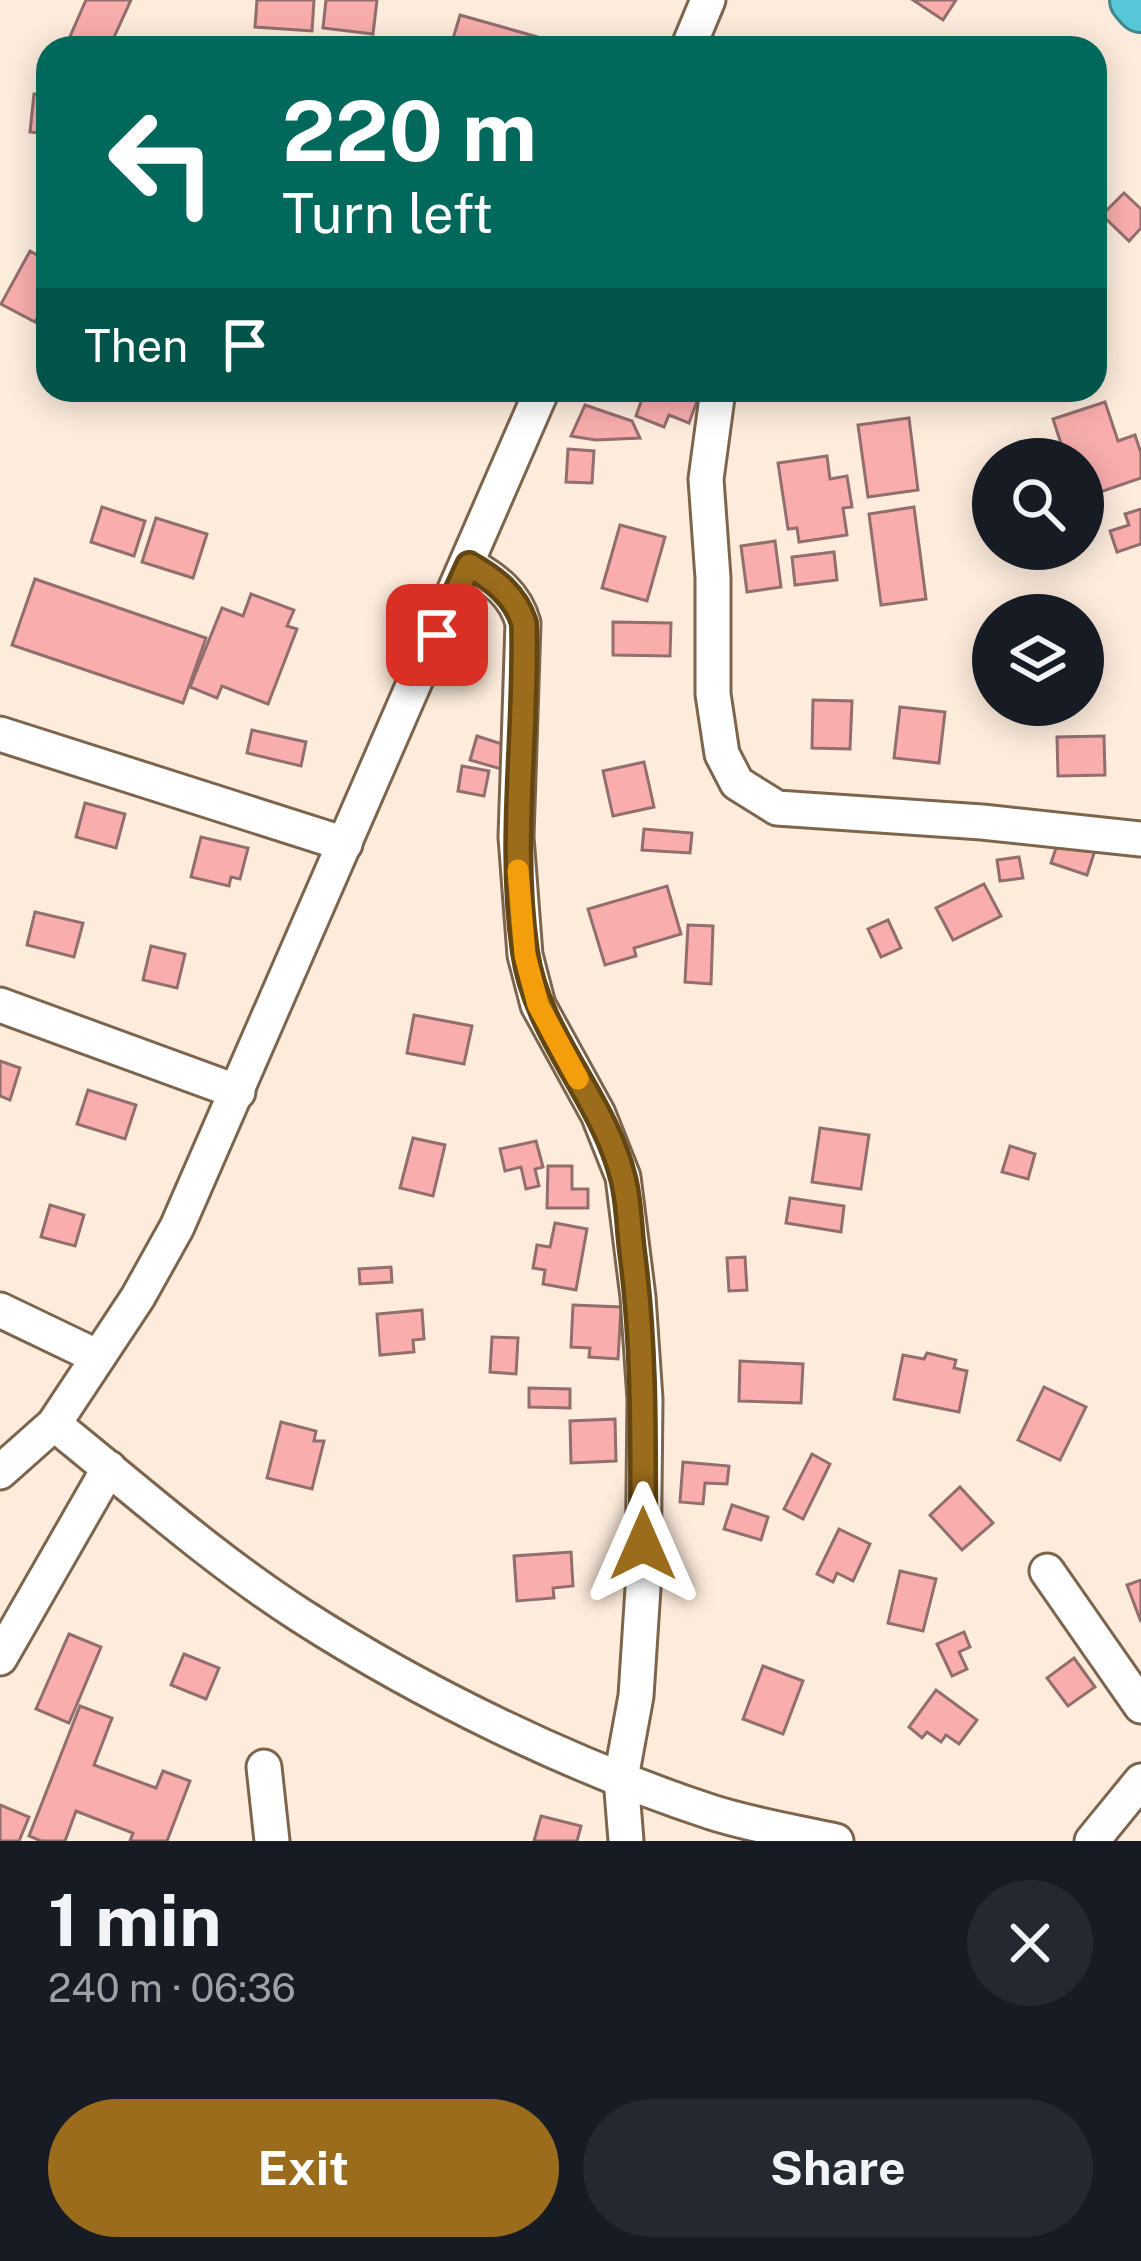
<!DOCTYPE html>
<html lang="en">
<head>
<meta charset="utf-8">
<style>
  body { margin:0; font-family:"Public Sans",sans-serif; background:#242831; color:#f1f3f6; height:100vh; display:flex; flex-direction:column; font-size:45px; white-space:nowrap }
  * { box-sizing:border-box; margin:0 }
  p { font-size:39px; color:#9ea1a6 }
  .icon { flex:none; width:66px; height:66px; fill:none; stroke:currentColor; stroke-width:2; stroke-linecap:round; stroke-linejoin:round }
  .map { position:relative; height:1841px; overflow:hidden }
  .side { display:flex; flex-direction:column; background:#171b24; flex:1 }
  .side>* { flex:none }
  .top-card { position:absolute; left:36px; top:36px; width:1071px; height:366px; border-radius:36px; box-shadow:0 6px 30px #0003; background:#00695c; color:#fff; overflow:hidden }
  .buttons { position:absolute; left:972px; top:438px; display:grid; gap:24px }
  .buttons a { display:grid; place-items:center; width:132px; height:132px; border-radius:50%; background:#171b24; box-shadow:0 6px 30px #0003; font-size:60px }
  .pin { position:absolute; display:grid; place-items:center; width:102px; height:102px; color:#fff; margin:-51px; border-radius:24px; box-shadow:0 6px 18px #0006 }
  .me { position:absolute; width:132px; margin:-66px; rotate:0deg; stroke-linejoin:round; filter:drop-shadow(0 0 9px #0008) }
  .turn { display:flex; align-items:center; gap:42px; height:252px; padding:0 48px; font-size:54px }
  .turn .icon { width:156px; height:156px; stroke-width:2.5 }
  .turn b { display:block; font-size:84px; line-height:102px }
  .then { display:flex; align-items:center; height:114px; padding:0 48px; background:#0003; gap:24px; font-size:45px }
  .round { display:grid; place-items:center; flex:none; width:126px; height:126px; border-radius:63px; background:#242831 }
  .summary { display:flex; align-items:center; justify-content:space-between; height:204px; padding:0 48px }
  h1 { font-size:72px; font-weight:700; line-height:90px }
  .action { display:flex; gap:24px; margin-top:auto; padding:24px 48px }
  .action a { flex:1; height:138px; border-radius:72px; background:#9a6c1c; color:#fff; font-size:48px; font-weight:700; line-height:138px; text-align:center }
  .action a+a { background:#242831; color:#f1f3f6 }
  .map>svg:first-child { display:block }
</style>
</head>
<body>
<div class="map">
<svg width="1141" height="1841" viewBox="0 0 1141 1841">
  <rect width="100%" height="100%" fill="#fdecdc"/>
  <g fill="#f9aead" stroke="#926e6d" stroke-width="3">
    <polygon points="86,0 131,0 109,48 65,48"/>
    <polygon points="257,0 314,0 312,31 255,27"/>
    <polygon points="326,0 377,0 373,34 323,28"/>
    <polygon points="913,0 956,0 943,20"/>
    <polygon points="460,15 559,43 557,48 469,48 452,42"/>
    <polygon points="34,94 48,95 48,134 30,132"/>
    <polygon points="1124,193 1141,209 1141,228 1129,241 1102,215"/>
    <polygon points="30,251 48,261 48,299 35,322 1,304"/>
    <polygon points="619,390 701,390 689,423 669,415 664,427 636,416 642,399"/>
    <polygon points="763,390 817,390 817,396 763,393"/>
    <polygon points="1105,402 1118,441 1135,435 1141,453 1141,478 1083,498 1083,459 1066,459 1053,419"/>
    <polygon points="585,405 632,421 640,438 596,440 571,436"/>
    <polygon points="909,418 918,490 868,497 858,425"/>
    <polygon points="568,449 594,451 592,483 566,482"/>
    <polygon points="827,456 830,479 847,476 852,507 843,508 847,535 799,542 797,528 788,529 778,463"/>
    <polygon points="102,507 145,521 134,556 91,542"/>
    <polygon points="914,507 926,599 881,605 869,514"/>
    <polygon points="1141,509 1141,544 1117,552 1110,531 1129,525 1125,514"/>
    <polygon points="156,518 207,534 193,578 142,562"/>
    <polygon points="620,525 665,537 647,601 602,588"/>
    <polygon points="775,541 781,587 747,592 741,546"/>
    <polygon points="834,552 837,580 795,585 792,557"/>
    <polygon points="35,579 206,638 183,703 12,645"/>
    <polygon points="251,594 294,610 287,626 297,629 268,704 222,686 217,698 190,687 222,608 243,616"/>
    <polygon points="613,622 671,623 670,656 613,655"/>
    <polygon points="813,700 852,701 850,749 812,748"/>
    <polygon points="900,707 945,712 939,763 894,758"/>
    <polygon points="252,730 306,742 301,766 247,753"/>
    <polygon points="477,736 508,746 501,769 470,760"/>
    <polygon points="1104,736 1105,775 1058,776 1057,737"/>
    <polygon points="644,762 654,807 613,816 603,771"/>
    <polygon points="462,766 489,771 484,796 458,791"/>
    <polygon points="85,803 125,814 116,848 76,837"/>
    <polygon points="644,829 692,833 690,853 642,850"/>
    <polygon points="1061,833 1097,844 1087,875 1051,863"/>
    <polygon points="201,837 248,848 240,879 231,877 229,886 191,877"/>
    <polygon points="1019,857 1023,878 1000,881 997,860"/>
    <polygon points="984,884 1001,916 953,940 936,908"/>
    <polygon points="667,886 681,934 634,948 636,956 605,965 588,909"/>
    <polygon points="35,912 83,923 74,957 27,945"/>
    <polygon points="888,920 901,948 881,957 868,929"/>
    <polygon points="688,925 713,926 711,984 685,982"/>
    <polygon points="151,946 185,954 177,988 143,980"/>
    <polygon points="414,1015 472,1026 464,1064 407,1053"/>
    <polygon points="0,1061 20,1068 10,1100 0,1096"/>
    <polygon points="88,1090 136,1105 125,1139 77,1124"/>
    <polygon points="820,1128 869,1135 861,1189 812,1182"/>
    <polygon points="413,1138 445,1145 433,1196 400,1188"/>
    <polygon points="536,1141 543,1167 535,1169 539,1186 526,1189 521,1167 505,1171 500,1149"/>
    <polygon points="1010,1146 1035,1154 1028,1179 1002,1172"/>
    <polygon points="548,1166 572,1166 572,1189 588,1189 588,1208 547,1208"/>
    <polygon points="790,1198 844,1206 841,1232 786,1223"/>
    <polygon points="50,1205 84,1215 75,1246 41,1237"/>
    <polygon points="555,1223 587,1229 576,1290 543,1284 545,1270 533,1268 537,1245 550,1247"/>
    <polygon points="745,1257 747,1290 729,1291 727,1258"/>
    <polygon points="391,1267 392,1282 360,1284 359,1269"/>
    <polygon points="573,1305 621,1307 618,1359 589,1357 590,1348 571,1347"/>
    <polygon points="422,1310 424,1339 413,1340 414,1352 380,1355 377,1314"/>
    <polygon points="492,1337 518,1338 516,1374 490,1372"/>
    <polygon points="927,1353 956,1360 954,1368 967,1371 959,1412 894,1399 903,1355 924,1359"/>
    <polygon points="740,1361 803,1364 801,1403 739,1401"/>
    <polygon points="1044,1387 1086,1407 1060,1460 1018,1440"/>
    <polygon points="529,1388 570,1389 570,1408 529,1407"/>
    <polygon points="615,1419 616,1461 571,1463 570,1421"/>
    <polygon points="281,1422 316,1431 314,1441 324,1441 312,1489 267,1478"/>
    <polygon points="812,1454 830,1464 803,1519 784,1509"/>
    <polygon points="683,1462 729,1466 727,1484 705,1483 703,1504 680,1502"/>
    <polygon points="960,1487 993,1523 962,1550 930,1515"/>
    <polygon points="732,1505 768,1517 761,1540 724,1529"/>
    <polygon points="839,1529 870,1544 853,1581 837,1573 833,1582 817,1574"/>
    <polygon points="571,1552 573,1586 553,1588 554,1598 517,1601 514,1556"/>
    <polygon points="900,1571 936,1579 923,1631 888,1623"/>
    <polygon points="1141,1580 1141,1622 1127,1585"/>
    <polygon points="964,1632 970,1647 959,1652 967,1669 952,1676 937,1644"/>
    <polygon points="69,1634 101,1647 69,1723 36,1709"/>
    <polygon points="184,1654 219,1668 206,1699 171,1685"/>
    <polygon points="1074,1658 1095,1687 1068,1706 1047,1678"/>
    <polygon points="763,1666 803,1681 783,1734 743,1719"/>
    <polygon points="936,1690 977,1720 959,1744 946,1735 941,1742 927,1732 922,1738 909,1727"/>
    <polygon points="80,1706 112,1718 94,1765 156,1788 163,1771 190,1781 167,1841 130,1841 133,1833 76,1811 65,1841 41,1841 29,1836"/>
    <polygon points="0,1805 29,1817 19,1841 0,1841"/>
    <polygon points="541,1816 581,1826 577,1841 534,1841"/>
  </g>
  <g fill="none" stroke-linecap="round" stroke-linejoin="round">
    <g stroke="#7d654d" stroke-width="39">
      <g id="minor">
        <polyline points="688,48 708,0"/>
        <polyline points="718,390 706,479 713,578 713,694 722,754 737,783 777,808 982,822 1141,839"/>
        <path d="M469,565C494,579 515,594 523,623L516,837L525,955L538,1005L598,1114L623,1177L638,1297L645,1399L643,1588L636,1696L621,1778L626,1841"/>
        <polyline points="0,734 345,844"/>
        <polyline points="0,1005 238,1092"/>
        <polyline points="0,1310 98,1357"/>
        <path d="M54,1424C135,1489 213,1559 300,1615C423,1694 571,1766 711,1812C751,1825 795,1832 836,1841"/>
        <polyline points="0,1472 54,1424 138,1297 177,1227 542,390"/>
        <polyline points="1047,1571 1141,1706"/>
        <polyline points="0,1658 109,1468"/>
        <polyline points="264,1767 272,1841"/>
        <polyline points="1092,1841 1141,1781"/>
      </g>
    </g>
    <g stroke="#41868d" stroke-width="54">
      <polyline id="highway" points="1135,0 1141,7"/>
    </g>
    <use href="#minor" stroke="#fff" stroke-width="33"/>
    <use href="#highway" stroke="#57c6d6" stroke-width="48"/>
  </g>
  <g fill="none" stroke-linecap="round" stroke-linejoin="round">
    <g stroke="#644612" stroke-width="30">
      <path id="route" d="M437,635L469,565C494,579 515,595 524,623C527,733 509,842 525,952C537,1036 603,1097 623,1178C629,1201 629,1227 632,1251C645,1349 643,1445 643,1544"/>
    </g>
    <use href="#route" stroke="#9a6c1c" stroke-width="21"/>
    <polyline stroke="#f59e0b" stroke-width="21" points="518,870 525,955 538,1005 578,1079"/>
  </g>
</svg>
<div class="buttons">
<a><svg class="icon" aria-label="search" viewBox="0 0 24 24"><circle cx="10" cy="10" r="6"/><path d="M15 15l6 6"/></svg></a>
<a><svg class="icon" aria-label="layers" viewBox="0 0 24 24"><path d="M12 4l9 5-9 5-9-5zM3 14l9 5 9-5"/></svg></a>
</div>
<div class="pin" style="left:437px;top:635px;background:#d93025"><svg class="icon" aria-label="arrive" viewBox="0 0 24 24"><path d="M6 21V4h12l-3 4 3 4H6"/></svg></div>
<svg class="me" style="left:643px;top:1544px" viewBox="-20 -20 40 40"><path d="M0-17L14 15 0 8-14 15z" fill="#9a6c1c" stroke="#fff" stroke-width="4"/></svg>
<div class="top-card">
<div class="turn"><svg class="icon" aria-label="left" viewBox="0 0 24 24"><path d="M17 20v-9H6M10 6l-5 5 5 5"/></svg><div><b>220 m</b>Turn left</div></div>
<div class="then">Then<svg class="icon" aria-label="arrive" viewBox="0 0 24 24"><path d="M6 21V4h12l-3 4 3 4H6"/></svg></div>
</div>
</div>
<section class="side">
<div class="summary"><div><h1>1 min</h1><p>240 m · 06:36</p></div><a class="round"><svg class="icon" aria-label="close" viewBox="0 0 24 24"><path d="M6 6l12 12M18 6L6 18"/></svg></a></div>
<div class="action"><a>Exit</a><a>Share</a></div>
</section>
</body>
</html>
